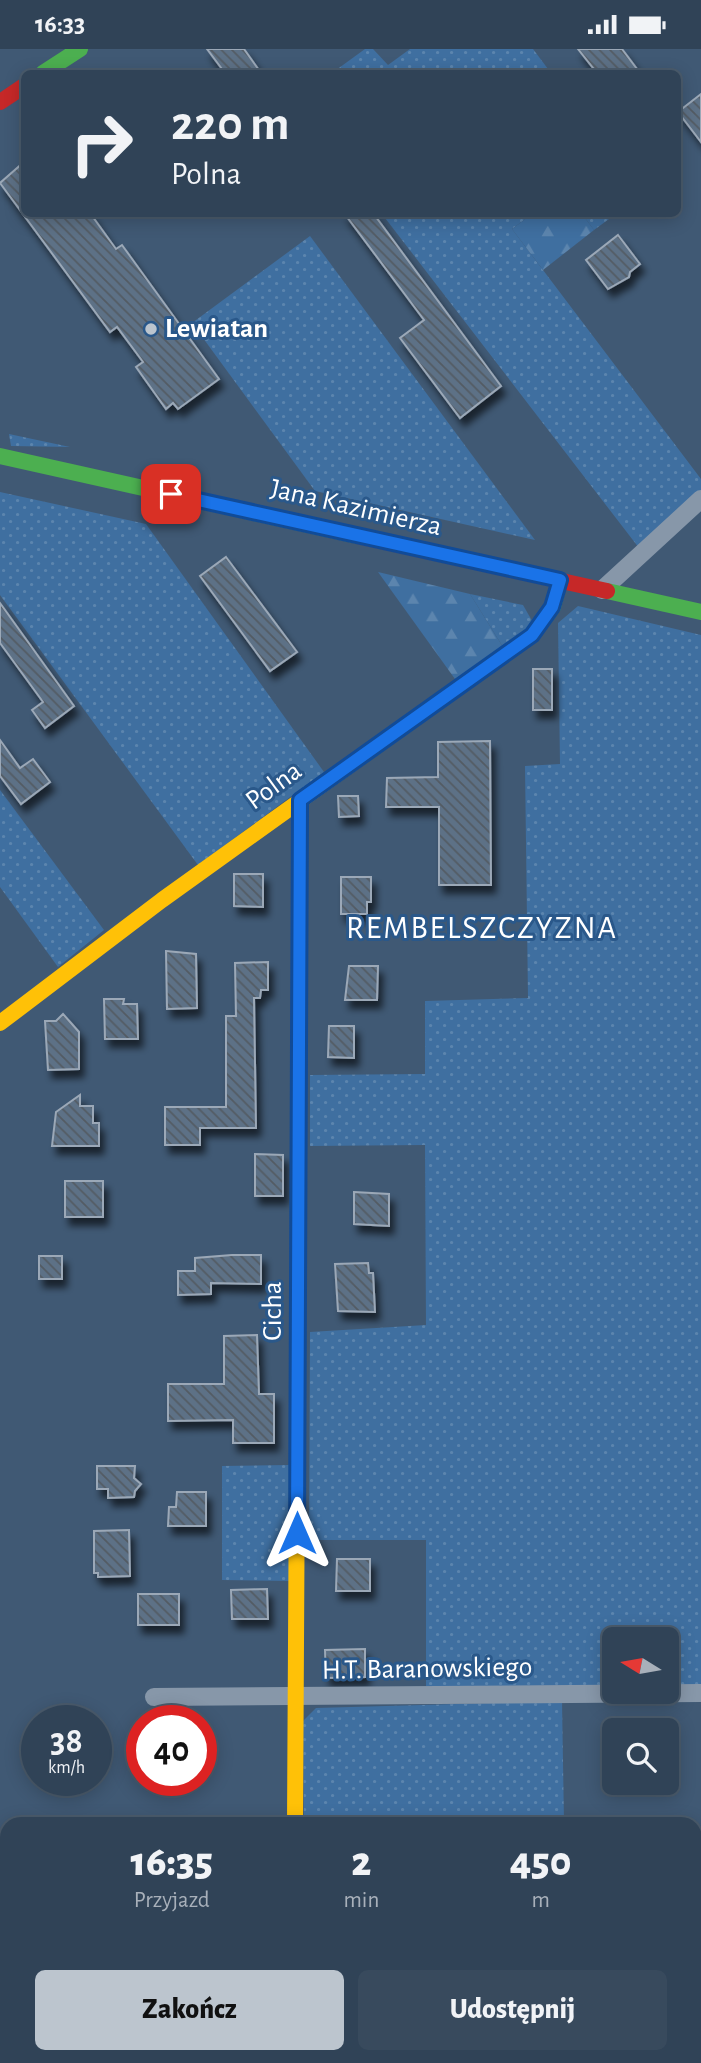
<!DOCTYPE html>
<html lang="pl">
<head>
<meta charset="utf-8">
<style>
  body { margin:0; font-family:"Alegreya Sans",sans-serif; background:#384a5d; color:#f1f3f6; height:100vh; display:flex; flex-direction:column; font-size:26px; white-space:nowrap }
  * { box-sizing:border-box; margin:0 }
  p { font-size:23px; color:#a8b0ba }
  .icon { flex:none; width:38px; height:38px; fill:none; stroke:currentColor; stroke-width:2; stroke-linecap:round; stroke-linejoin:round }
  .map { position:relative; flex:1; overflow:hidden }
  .sheet { position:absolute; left:0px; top:1768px; width:702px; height:247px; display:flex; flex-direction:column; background:#304357; border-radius:21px 21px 0 0; box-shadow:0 4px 18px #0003,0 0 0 2px #4b5c6d }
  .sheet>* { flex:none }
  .top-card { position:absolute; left:21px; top:21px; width:660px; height:147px; border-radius:10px; box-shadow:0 4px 18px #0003,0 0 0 2px #4b5c6d; background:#304357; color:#f1f3f6; overflow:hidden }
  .needle { width:46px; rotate:281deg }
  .fabs { position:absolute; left:602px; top:1578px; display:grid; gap:14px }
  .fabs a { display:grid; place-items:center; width:77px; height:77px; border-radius:10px; background:#304357; box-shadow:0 4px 18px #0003,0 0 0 2px #4b5c6d; font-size:35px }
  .speed { position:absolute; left:21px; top:1656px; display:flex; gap:14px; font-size:35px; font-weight:700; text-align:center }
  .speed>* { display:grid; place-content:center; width:91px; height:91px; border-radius:50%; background:#304357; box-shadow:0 4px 18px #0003,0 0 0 2px #4b5c6d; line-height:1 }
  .speed small { font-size:18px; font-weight:400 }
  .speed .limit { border:10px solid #d22; background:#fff; color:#111 }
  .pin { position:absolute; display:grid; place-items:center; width:60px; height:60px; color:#fff; margin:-30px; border-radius:14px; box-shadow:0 4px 10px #0006 }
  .me { position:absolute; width:77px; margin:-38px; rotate:0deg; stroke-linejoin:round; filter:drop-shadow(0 0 5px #0008) }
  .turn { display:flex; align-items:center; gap:24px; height:147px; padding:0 35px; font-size:32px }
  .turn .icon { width:91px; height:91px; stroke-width:2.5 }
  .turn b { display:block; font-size:49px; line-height:60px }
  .eta { display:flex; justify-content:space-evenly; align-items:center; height:119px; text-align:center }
  .eta b { font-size:42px; font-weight:800; line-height:49px }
  .cta { display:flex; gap:14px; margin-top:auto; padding:14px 35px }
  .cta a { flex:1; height:80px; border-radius:10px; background:#bcc5ce; color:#111; font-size:28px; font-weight:800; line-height:80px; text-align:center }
  .cta a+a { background:#384a5d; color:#f1f3f6 }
  .status { display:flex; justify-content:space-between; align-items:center; height:49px; padding:0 35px; background:#304357; direction:ltr }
  .status svg { height:19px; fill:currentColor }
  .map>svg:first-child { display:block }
</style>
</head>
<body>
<div class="status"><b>16:33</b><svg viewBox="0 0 49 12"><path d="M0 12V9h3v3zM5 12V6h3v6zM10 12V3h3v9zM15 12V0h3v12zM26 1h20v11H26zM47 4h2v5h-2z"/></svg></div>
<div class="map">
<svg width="701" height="2014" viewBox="0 0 701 2014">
  <defs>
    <pattern id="grass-dots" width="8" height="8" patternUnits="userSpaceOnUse" patternTransform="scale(1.75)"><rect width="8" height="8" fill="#3f6fa0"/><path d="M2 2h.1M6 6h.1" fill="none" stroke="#5c85ae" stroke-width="1.8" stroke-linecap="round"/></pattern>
    <pattern id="forest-firs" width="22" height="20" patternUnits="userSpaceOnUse" patternTransform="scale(1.75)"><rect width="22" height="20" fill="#3f6fa0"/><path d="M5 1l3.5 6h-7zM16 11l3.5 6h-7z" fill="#5c85ae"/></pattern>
    <pattern id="building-back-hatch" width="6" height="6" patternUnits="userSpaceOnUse" patternTransform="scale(1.75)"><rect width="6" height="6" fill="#5d7186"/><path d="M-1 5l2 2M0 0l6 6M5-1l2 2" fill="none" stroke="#535b63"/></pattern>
    <filter id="shadow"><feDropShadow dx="4.5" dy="8" stdDeviation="3.5" flood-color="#0009"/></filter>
  </defs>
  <rect width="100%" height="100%" fill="#405974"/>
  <g fill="url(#grass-dots)">
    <polygon points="365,0 373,0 388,16 410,0 533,0 551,24 332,24"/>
    <polygon points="382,165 532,165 512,180 701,430 701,441 639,499"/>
    <polygon points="582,165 605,165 609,170 594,181"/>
    <polygon points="310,187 535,491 315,442 192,274"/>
    <polygon points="9,385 70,398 11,397"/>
    <polygon points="0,443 146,475 324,723 198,816 0,546"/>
    <polygon points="470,545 523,556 535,577 503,598"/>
    <polygon points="578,557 701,586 701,1638 667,1638 667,1591 614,1591 614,1638 426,1637 426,1491 309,1491 310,1283 426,1276 425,1096 310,1097 310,1026 425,1025 425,952 528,949 525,717 560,715 558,574"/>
    <polygon points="0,741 104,881 58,918 0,838"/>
    <polygon points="289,1416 293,1532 222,1531 222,1417"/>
    <polygon points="562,1652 564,1774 304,1774 303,1672 316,1659"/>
    <rect x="430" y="2007" width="138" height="7"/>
  </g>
  <g fill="url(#forest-firs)">
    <polygon points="582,165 594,181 543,221 512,180 532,165"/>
    <polygon points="378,523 470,545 503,598 455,630"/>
  </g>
  <g fill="url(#building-back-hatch)" stroke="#9ba8b7" stroke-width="2" filter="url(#shadow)">
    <polygon points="207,0 244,0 261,24 225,24"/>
    <polygon points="578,0 622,0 640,24 597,24"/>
    <polygon points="701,45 701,93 678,63"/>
    <polygon points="24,113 24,164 90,164 116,200 122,196 219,330 178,360 173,354 166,360 136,318 143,313 117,278 110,283 0,134"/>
    <polygon points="344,164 373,164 501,337 460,369 400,289 424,271"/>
    <polygon points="618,186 640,215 630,223 629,228 608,240 586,211"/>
    <polygon points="226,508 297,603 270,622 200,527"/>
    <polygon points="0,554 74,657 45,679 32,661 43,653 0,594"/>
    <rect x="533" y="620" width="19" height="41"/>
    <polygon points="0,691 20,719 33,710 50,733 21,755 0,727"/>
    <polygon points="490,692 491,836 439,836 439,758 386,758 387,729 438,728 438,693"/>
    <polygon points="338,747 358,747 359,767 339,768"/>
    <polygon points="234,825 263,825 263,858 234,857"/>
    <polygon points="341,828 371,828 371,853 367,853 367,865 341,865"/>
    <polygon points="166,902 196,905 197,959 167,960"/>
    <polygon points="268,913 268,941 261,941 260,949 254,949 256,1079 200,1079 200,1096 165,1096 165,1058 226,1058 226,967 236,967 235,914"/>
    <polygon points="349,917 378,917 377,951 345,951"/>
    <polygon points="104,950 124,950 123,955 137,955 138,990 105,990"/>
    <polygon points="63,965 79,983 79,1020 48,1021 45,972 56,972"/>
    <polygon points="329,977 354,977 354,1009 328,1008"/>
    <polygon points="80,1046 80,1057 93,1057 93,1074 99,1074 99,1097 52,1097 56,1063"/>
    <polygon points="255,1105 283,1106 283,1147 255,1147"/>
    <rect x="65" y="1132" width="38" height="36"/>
    <polygon points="354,1143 389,1145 389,1177 354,1175"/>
    <polygon points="232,1206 261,1206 261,1235 211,1234 211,1245 178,1246 178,1222 195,1222 195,1209"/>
    <rect x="39" y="1207" width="23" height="23"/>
    <polygon points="368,1214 369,1224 373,1224 375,1263 338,1262 335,1215"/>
    <polygon points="257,1286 259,1345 274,1345 274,1394 233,1394 233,1371 168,1372 168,1335 224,1335 224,1287"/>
    <polygon points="97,1417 135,1417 134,1429 141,1435 135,1442 134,1448 108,1449 108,1440 97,1440"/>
    <polygon points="177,1443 206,1443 206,1477 168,1477 169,1458 176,1458"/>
    <polygon points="129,1481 130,1527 98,1528 98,1524 94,1524 94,1482"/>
    <polygon points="337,1510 370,1510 370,1542 336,1542"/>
    <polygon points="267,1540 268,1570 232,1570 231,1541"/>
    <rect x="138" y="1545" width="41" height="31"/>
    <polygon points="365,1600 365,1628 326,1629 325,1601"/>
  </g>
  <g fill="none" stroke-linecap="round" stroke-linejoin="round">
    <g stroke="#8797a9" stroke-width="18">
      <polyline points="602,541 701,450"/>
      <polyline points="154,1648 701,1644"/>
      <polyline points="296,2007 296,2014"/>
    </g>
    <g stroke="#4caf50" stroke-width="16">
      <polyline points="43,24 80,0"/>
      <polyline points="0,407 358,487"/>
      <polyline points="607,542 701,563"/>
      <polyline points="364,706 532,586 553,558 560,531"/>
      <polyline points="299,945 300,751"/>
    </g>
    <g stroke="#ffc107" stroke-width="16">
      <polyline points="0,974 162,851 364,706"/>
      <polyline points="295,1774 298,1236"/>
    </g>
    <g stroke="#c62828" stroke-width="16">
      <polyline points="0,53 24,37"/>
      <polyline points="358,487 607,542"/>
      <polyline points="298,1236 299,945"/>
    </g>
  </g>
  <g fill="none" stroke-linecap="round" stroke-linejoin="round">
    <g stroke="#114b97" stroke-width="18">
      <polyline id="route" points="171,445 560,531 552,558 532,586 300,751 297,1484"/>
    </g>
    <use href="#route" stroke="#1a73e8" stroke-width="12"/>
  </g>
  <circle fill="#bcc5ce" stroke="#2a588a" stroke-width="2.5" cx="151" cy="280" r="7"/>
  <g text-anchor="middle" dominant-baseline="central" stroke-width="6" stroke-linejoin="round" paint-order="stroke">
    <g font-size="28" font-weight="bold" fill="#fff" stroke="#2a588a" text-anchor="start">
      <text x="165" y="280">Lewiatan</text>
    </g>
    <g font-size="28" fill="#fff" stroke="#2a588a">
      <text transform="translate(356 459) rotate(13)">Jana Kazimierza</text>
      <text transform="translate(274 737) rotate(-36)">Polna</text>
      <text transform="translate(273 1262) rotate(-90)">Cicha</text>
      <text transform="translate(427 1620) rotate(-1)">H.T. Baranowskiego</text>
    </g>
    <g font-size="32" letter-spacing="2" fill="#fff" stroke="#2a588a">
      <text x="482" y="879">REMBELSZCZYZNA</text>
    </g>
  </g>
</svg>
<div class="fabs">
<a><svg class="needle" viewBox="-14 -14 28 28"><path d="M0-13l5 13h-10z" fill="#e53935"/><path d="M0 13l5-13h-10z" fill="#a8b0ba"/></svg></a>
<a><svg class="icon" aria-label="search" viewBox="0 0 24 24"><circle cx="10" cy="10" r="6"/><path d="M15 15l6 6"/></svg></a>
</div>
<div class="speed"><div>38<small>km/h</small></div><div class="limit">40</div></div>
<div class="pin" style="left:171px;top:445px;background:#d93025"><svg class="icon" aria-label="arrive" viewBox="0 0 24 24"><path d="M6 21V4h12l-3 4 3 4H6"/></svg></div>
<svg class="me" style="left:297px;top:1484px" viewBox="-20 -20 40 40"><path d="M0-17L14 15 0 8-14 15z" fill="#1a73e8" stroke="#fff" stroke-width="4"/></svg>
<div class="top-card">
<div class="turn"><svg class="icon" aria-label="right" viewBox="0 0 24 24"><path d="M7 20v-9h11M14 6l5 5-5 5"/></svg><div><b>220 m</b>Polna</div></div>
</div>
<section class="sheet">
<div class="eta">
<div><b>16:35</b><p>Przyjazd</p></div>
<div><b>2</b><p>min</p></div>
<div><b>450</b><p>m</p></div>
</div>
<div class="cta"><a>Zakończ</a><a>Udostępnij</a></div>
</section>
</div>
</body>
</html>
